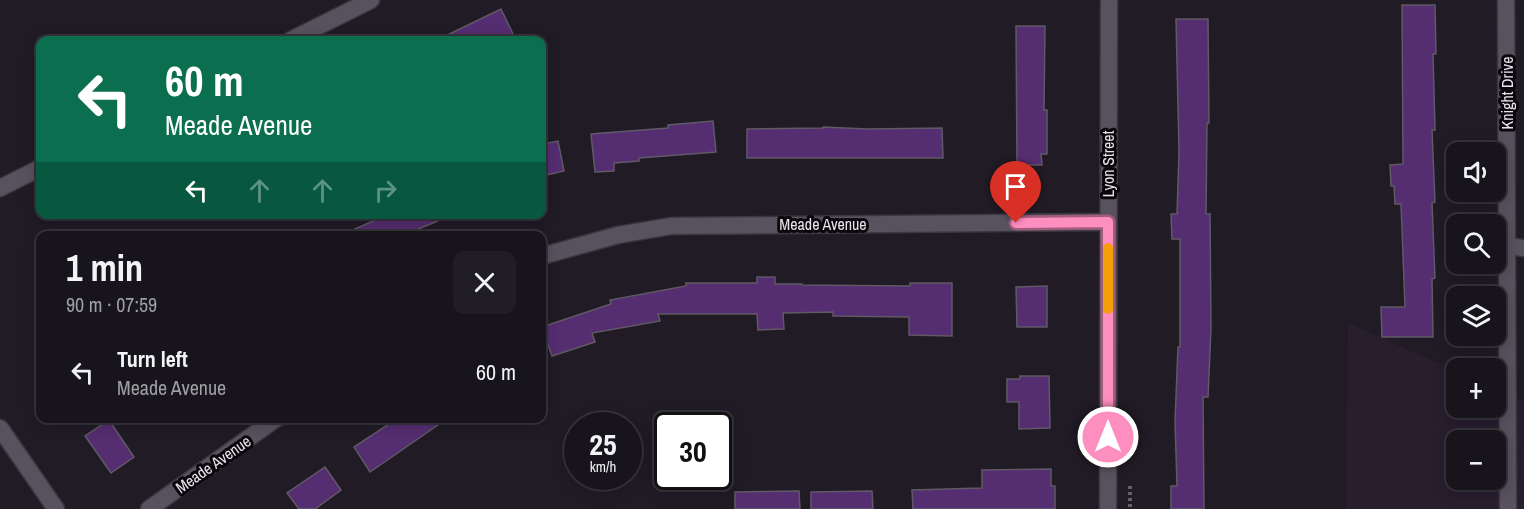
<!DOCTYPE html>
<html lang="en">
<head>
<meta charset="utf-8">
<style>
  body { margin:0; font-family:"Archivo Narrow",sans-serif; background:#211d25; color:#f1f3f6; height:100vh; display:flex; flex-direction:column; font-size:22px; white-space:nowrap }
  * { box-sizing:border-box; margin:0 }
  p { font-size:20px; color:#9f9ea3 }
  .icon { flex:none; width:33px; height:33px; fill:none; stroke:currentColor; stroke-width:2; stroke-linecap:round; stroke-linejoin:round }
  .map { position:relative; flex:1; overflow:hidden }
  .drawer { position:absolute; left:36px; top:231px; width:510px; height:192px; display:flex; flex-direction:column; background:#18141c; border-radius:12px; box-shadow:0 3px 15px #0003,0 0 0 2px #36333b }
  .drawer>* { flex:none }
  .top-card { position:absolute; left:36px; top:36px; width:510px; height:183px; border-radius:12px; box-shadow:0 3px 15px #0003,0 0 0 2px #36333b; background:#0b6e4f; color:#fff; overflow:hidden }
  .fabs { position:absolute; left:1446px; top:142px; display:grid; gap:12px }
  .fabs a { display:grid; place-items:center; width:60px; height:60px; border-radius:12px; background:#18141c; box-shadow:0 3px 15px #0003,0 0 0 2px #36333b; font-size:30px }
  .speed { position:absolute; left:564px; top:412px; display:flex; gap:12px; font-size:30px; font-weight:700; text-align:center }
  .speed>* { display:grid; place-content:center; width:78px; height:78px; border-radius:50%; background:#18141c; box-shadow:0 3px 15px #0003,0 0 0 2px #36333b; line-height:1 }
  .speed small { font-size:15px; font-weight:400 }
  .speed .limit { border:3px solid #111; border-radius:9px; background:#fff; color:#111 }
  .pin { position:absolute; display:grid; place-items:center; width:51px; height:51px; color:#fff; margin:-62px -26px; border-radius:50% 50% 50% 0; rotate:-45deg; box-shadow:0 0 6px #0007 }
  .pin .icon { rotate:45deg }
  .me { position:absolute; width:66px; margin:-33px; rotate:0deg; stroke-linejoin:round; filter:drop-shadow(0 0 4px #0008) }
  .turn { display:flex; align-items:center; gap:21px; height:126px; padding:0 30px; font-size:27px }
  .turn .icon { width:78px; height:78px; stroke-width:2.5 }
  .turn b { display:block; font-size:42px; line-height:51px }
  .lanes { display:flex; align-items:center; height:57px; padding:0 30px; background:#0003; justify-content:center; gap:30px; direction:ltr }
  .lanes .off { opacity:.35 }
  .round { display:grid; place-items:center; flex:none; width:63px; height:63px; border-radius:12px; background:#211d25 }
  .headline { display:flex; align-items:center; justify-content:space-between; height:102px; padding:0 30px }
  h1 { font-size:36px; font-weight:700; line-height:45px }
  ul { padding:0; list-style:none }
  li { display:flex; align-items:center; gap:18px; height:78px; padding:0 30px }
  li div { flex:1 }
  li b { display:block; font-size:22px }
  li em { font-style:normal }
  .map>svg:first-child { display:block }
</style>
</head>
<body>
<div class="map">
<svg width="1524" height="509" viewBox="0 0 1524 509">
  <rect width="100%" height="100%" fill="#201b25"/>
  <path fill="#271e2e" fill-rule="evenodd" d="M1348,323L1456,371V408H1496V388L1524,401V509H1346ZM1456,441H1496V480H1456Z"/>
  <g fill="#552d71" stroke="#605966" stroke-width="1.5">
    <polygon points="1402,5 1435,5 1436,54 1433,54 1435,130 1432,130 1435,202 1432,203 1435,278 1432,279 1433,337 1382,337 1381,307 1405,307 1401,204 1395,204 1394,186 1391,186 1390,165 1403,164"/>
    <polygon points="501,9 513,34 499,40 437,40"/>
    <polygon points="1176,19 1208,19 1209,123 1207,123 1206,214 1210,214 1211,328 1208,397 1203,397 1204,509 1171,509 1171,486 1177,486 1175,421 1178,347 1180,347 1180,239 1172,239 1171,214 1177,214 1179,151"/>
    <polygon points="1016,26 1045,26 1044,110 1047,110 1047,154 1041,154 1042,165 1017,165"/>
    <polygon points="713,121 716,152 639,158 639,161 614,163 614,171 595,172 591,134 668,128 668,125"/>
    <polygon points="823,127 867,129 942,128 943,158 747,158 747,129 823,128"/>
    <polygon points="558,141 564,171 542,176 542,144"/>
    <polygon points="389,214 452,214 452,215 402,236 339,236"/>
    <polygon points="757,277 775,277 775,284 802,284 802,285 910,286 910,283 952,283 952,336 909,335 909,317 833,316 833,312 783,313 784,329 758,330 757,314 658,314 660,321 592,333 595,342 552,356 542,327 611,304 610,300 686,286 686,283 757,283"/>
    <polygon points="1047,286 1047,327 1017,327 1016,287"/>
    <polygon points="1020,376 1049,376 1050,428 1019,429 1019,402 1007,402 1007,379 1020,379"/>
    <polygon points="398,418 448,418 370,472 354,447"/>
    <polygon points="109,420 134,457 111,473 85,436"/>
    <polygon points="325,467 341,490 315,509 299,509 287,493"/>
    <polygon points="1051,469 1051,486 1055,486 1055,509 913,509 912,490 982,488 982,470"/>
    <polygon points="799,491 800,509 735,509 735,492"/>
    <polygon points="872,491 873,509 811,509 811,492"/>
  </g>
  <g fill="none" stroke-linecap="round" stroke-linejoin="round">
    <g stroke="#3b373f" stroke-width="19">
      <g id="minor">
        <polyline points="1506,0 1508,509"/>
        <polyline points="291,40 371,0"/>
        <polyline points="0,188 40,168"/>
        <polyline points="1507,246 1524,248"/>
        <polyline points="542,256 618,235 671,226 1108,222"/>
        <polyline points="0,428 56,509"/>
        <polyline points="149,509 277,418"/>
        <polyline points="1108,509 1109,0"/>
      </g>
    </g>
    <polyline stroke="#656069" stroke-width="4" stroke-dasharray="3 3" stroke-linecap="butt" points="1130,486 1130,509"/>
    <use href="#minor" stroke="#58515e" stroke-width="16"/>
  </g>
  <g fill="none" stroke-linecap="round" stroke-linejoin="round">
    <g stroke="#a45c7d" stroke-width="15">
      <polyline id="route" points="1016,223 1108,222 1108,437"/>
    </g>
    <use href="#route" stroke="#fd8ec0" stroke-width="10"/>
    <polyline stroke="#f59e0b" stroke-width="10" points="1108,248 1108,309"/>
  </g>
  <g text-anchor="middle" dominant-baseline="central" stroke-width="6" stroke-linejoin="round" paint-order="stroke">
    <g font-size="16" fill="#e8e4eb" stroke="#09070b">
      <text transform="translate(1507 93) rotate(-90)">Knight Drive</text>
      <text transform="translate(1108 164) rotate(-90)">Lyon Street</text>
      <text x="823" y="224">Meade Avenue</text>
      <text transform="translate(213 464) rotate(-35)">Meade Avenue</text>
    </g>
  </g>
</svg>
<div class="fabs">
<a><svg class="icon" aria-label="sound" viewBox="0 0 24 24"><path d="M4 9h4l5-4v14l-5-4H4zM17 9q2 3 0 6"/></svg></a>
<a><svg class="icon" aria-label="search" viewBox="0 0 24 24"><circle cx="10" cy="10" r="6"/><path d="M15 15l6 6"/></svg></a>
<a><svg class="icon" aria-label="layers" viewBox="0 0 24 24"><path d="M12 4l9 5-9 5-9-5zM3 14l9 5 9-5"/></svg></a>
<a>+</a>
<a>−</a>
</div>
<div class="speed"><div>25<small>km/h</small></div><div class="limit">30</div></div>
<div class="pin" style="left:1016px;top:223px;background:#d93025"><svg class="icon" aria-label="arrive" viewBox="0 0 24 24"><path d="M6 21V4h12l-3 4 3 4H6"/></svg></div>
<svg class="me" style="left:1108px;top:437px" viewBox="-20 -20 40 40"><circle r="17" fill="#fd8ec0" stroke="#fff" stroke-width="3"/><path d="M0-11L8 9 0 5-8 9z" fill="#fff"/></svg>
<div class="top-card">
<div class="turn"><svg class="icon" aria-label="left" viewBox="0 0 24 24"><path d="M17 20v-9H6M10 6l-5 5 5 5"/></svg><div><b>60 m</b>Meade Avenue</div></div>
<div class="lanes"><svg class="icon" aria-label="left" viewBox="0 0 24 24"><path d="M17 20v-9H6M10 6l-5 5 5 5"/></svg><svg class="icon off" aria-label="ahead" viewBox="0 0 24 24"><path d="M12 20V5M6 11l6-6 6 6"/></svg><svg class="icon off" aria-label="ahead" viewBox="0 0 24 24"><path d="M12 20V5M6 11l6-6 6 6"/></svg><svg class="icon off" aria-label="right" viewBox="0 0 24 24"><path d="M7 20v-9h11M14 6l5 5-5 5"/></svg></div>
</div>
<section class="drawer">
<div class="headline"><div><h1>1 min</h1><p>90 m · 07:59</p></div><a class="round"><svg class="icon" aria-label="close" viewBox="0 0 24 24"><path d="M6 6l12 12M18 6L6 18"/></svg></a></div>
<ul>
<li><svg class="icon" aria-label="left" viewBox="0 0 24 24"><path d="M17 20v-9H6M10 6l-5 5 5 5"/></svg><div><b>Turn left</b><p>Meade Avenue</p></div><em>60 m</em></li>
</ul>
</section>
</div>
</body>
</html>
